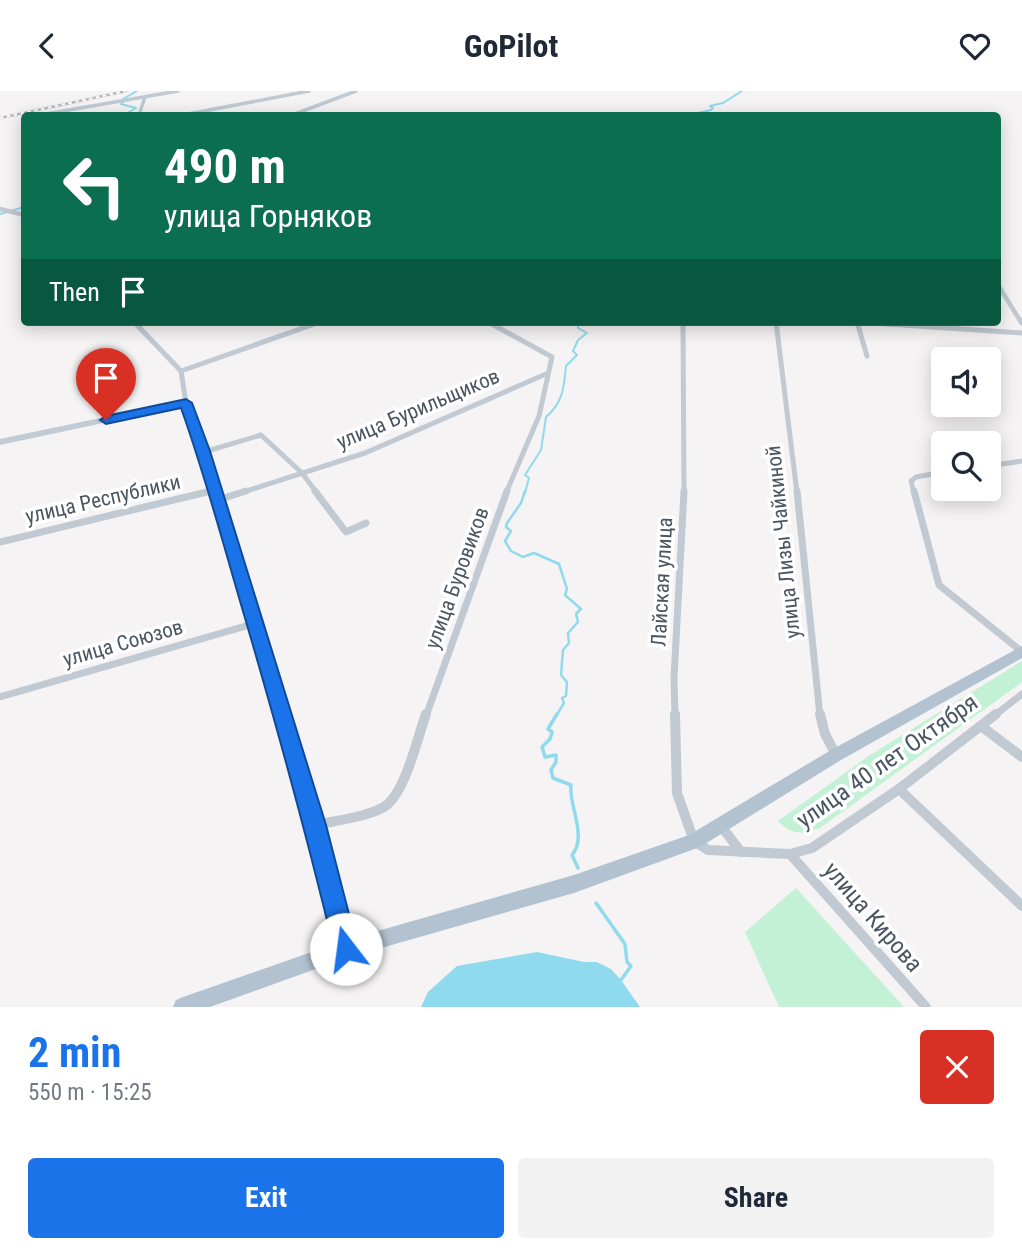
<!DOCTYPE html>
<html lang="en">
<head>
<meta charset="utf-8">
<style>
  body { margin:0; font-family:"Roboto Condensed",sans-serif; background:#f2f2f3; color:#1f2937; height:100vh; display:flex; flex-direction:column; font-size:26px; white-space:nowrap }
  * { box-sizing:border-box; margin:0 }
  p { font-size:23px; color:#747a83 }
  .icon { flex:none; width:38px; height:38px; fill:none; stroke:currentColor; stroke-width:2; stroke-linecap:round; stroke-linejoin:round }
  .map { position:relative; height:916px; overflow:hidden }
  .panel { display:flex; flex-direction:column; background:#fff; flex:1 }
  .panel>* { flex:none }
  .guide { position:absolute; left:21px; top:21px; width:980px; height:214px; border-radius:7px; box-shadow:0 4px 18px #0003; background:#0b6e4f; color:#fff; overflow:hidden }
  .tools { position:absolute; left:931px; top:256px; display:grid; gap:14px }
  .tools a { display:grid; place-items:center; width:70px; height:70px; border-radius:7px; background:#fff; box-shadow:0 4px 18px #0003; font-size:35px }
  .pin { position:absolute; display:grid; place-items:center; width:60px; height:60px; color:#fff; margin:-72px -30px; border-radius:50% 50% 50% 0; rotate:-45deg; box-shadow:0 0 7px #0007 }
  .pin .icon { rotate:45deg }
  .me { position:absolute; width:77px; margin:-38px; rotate:345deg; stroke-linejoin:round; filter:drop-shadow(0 0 5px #0008) }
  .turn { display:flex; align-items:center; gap:24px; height:147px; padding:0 28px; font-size:32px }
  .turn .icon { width:91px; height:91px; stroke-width:2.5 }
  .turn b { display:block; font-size:49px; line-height:60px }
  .then { display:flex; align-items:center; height:66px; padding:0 28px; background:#0003; gap:14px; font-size:26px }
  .round { display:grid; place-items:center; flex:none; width:74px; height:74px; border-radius:7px; background:#f2f2f3 }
  .head { display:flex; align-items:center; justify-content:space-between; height:119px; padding:0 28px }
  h1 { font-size:42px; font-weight:700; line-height:52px; color:#1a73e8 }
  .action { display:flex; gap:14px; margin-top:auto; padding:14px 28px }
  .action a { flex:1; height:80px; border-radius:7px; background:#1a73e8; color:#fff; font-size:28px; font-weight:700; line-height:80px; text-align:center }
  .action a+a { background:#f2f2f3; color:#1f2937 }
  header { display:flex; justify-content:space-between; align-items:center; height:91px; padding:0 28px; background:#fff; font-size:32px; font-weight:700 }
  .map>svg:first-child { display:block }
</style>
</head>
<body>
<header><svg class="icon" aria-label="back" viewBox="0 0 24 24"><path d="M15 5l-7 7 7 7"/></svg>GoPilot<svg class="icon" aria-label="heart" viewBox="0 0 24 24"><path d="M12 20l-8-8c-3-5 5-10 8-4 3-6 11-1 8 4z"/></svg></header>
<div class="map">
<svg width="1022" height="916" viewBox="0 0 1022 916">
  <rect width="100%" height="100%" fill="#f5f3f3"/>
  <g fill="#c3f1d5">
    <path d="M1022,570V591L820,737C800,743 793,745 778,730L870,664Z"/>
    <polygon points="796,797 904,916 779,916 745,841"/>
  </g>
  <polygon fill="#90daee" points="537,861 584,871 597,871 611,878 621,889 640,916 421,916 428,901 457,875"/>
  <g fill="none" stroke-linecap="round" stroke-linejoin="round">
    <g stroke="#90daee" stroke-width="2">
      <polyline points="123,8 137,0"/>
      <polyline points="123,11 121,13 136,17 124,24"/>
      <polyline points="689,24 711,19 713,17 710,15 723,12 742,0"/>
      <polyline points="0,123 24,116"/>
      <path d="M525,402L529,387L525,384L541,359L546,326C563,312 564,296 566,275L577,264L573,260L578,249L587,242L578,237V231"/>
    </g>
    <polyline stroke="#90daee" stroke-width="2.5" points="525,400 521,412 507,432 506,436 511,440 505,450 511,460 523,466 534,462 559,473 567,498 565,504 581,518 576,523 578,531 568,542 569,552 563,559 561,584 567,591 566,605 562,607 564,612 556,625"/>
    <g stroke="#90daee" stroke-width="3.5">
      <path d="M557,623L548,638L552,641L550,648L542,656L545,666L556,664V671L551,679L553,687L571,694C568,713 588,745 572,764L578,777"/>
      <polyline points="596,812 625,853 627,871 631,875 621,889"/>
    </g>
    <g stroke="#c1cad2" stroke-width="3.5">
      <polyline points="40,24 178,0"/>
      <polyline points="139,24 145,6"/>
      <polyline points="183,24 309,0"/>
      <polyline points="292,24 356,0"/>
    </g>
    <g stroke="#c1cad2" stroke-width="4.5">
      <polyline points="0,118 24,124"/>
      <polyline points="998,194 1021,231"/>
      <polyline points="857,231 859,231"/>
    </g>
    <g stroke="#c1cad2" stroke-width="5">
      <polyline points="1020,229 1022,232"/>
      <polyline points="134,231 181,280 186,312"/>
      <polyline points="488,231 552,266 539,325 506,402"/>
      <polyline points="683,231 684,402"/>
      <polyline points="776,231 797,402"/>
      <polyline points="867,265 857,231 1022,242"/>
      <polyline points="181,280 320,231"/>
      <polyline points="204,361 261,344 302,382 317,402"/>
      <polyline points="989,375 1022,370"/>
      <polyline points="203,402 215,399"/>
      <polyline points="240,402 365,362 546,283"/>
      <polyline points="914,402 911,390 916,386 943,381"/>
    </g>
    <g stroke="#c1cad2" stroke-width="7">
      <polyline points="315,400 346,441 366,432"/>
      <polyline points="797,400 820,625"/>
      <polyline points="914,400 939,494 1021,560"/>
      <polyline points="218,409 246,400"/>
      <polyline points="0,451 211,400"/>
      <polyline points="0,606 256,532"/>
      <polyline points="426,625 507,400"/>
      <polyline points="675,625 674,587 684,400"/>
      <polyline points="994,625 1022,603"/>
    </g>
    <g stroke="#c1cad2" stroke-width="10">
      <polyline points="675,623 677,702 694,750 708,759 790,763 812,757 899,698 996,623"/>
      <polyline points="820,623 825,643 836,664"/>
      <polyline points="981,635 1022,666"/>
      <polyline points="899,698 1022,815"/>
      <path d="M315,734C333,730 375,725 388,713C407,695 417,648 426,623"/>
      <polyline points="721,735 741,761"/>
      <polyline points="790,763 926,916"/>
    </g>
    <path fill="#c1cbd6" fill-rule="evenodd" d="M186,309L190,312C254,491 305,674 354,858L352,864L346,866L340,864L338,858C291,675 244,493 183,315L0,354V348Z"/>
    <polygon fill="#b3c2d1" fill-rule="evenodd" points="1022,555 1022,567 841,669 700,756 574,802 346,867 210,916 173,916 176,909 183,906 346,849 574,784 689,744 831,659"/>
    <g stroke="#b5b8bd" stroke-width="2.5">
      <polyline id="rail" points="0,27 126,0"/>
    </g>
    <use href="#rail" stroke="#fff" stroke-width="2" stroke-dasharray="3.5" stroke-linecap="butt"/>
  </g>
  <path fill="#1a73e8" stroke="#114b97" stroke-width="2" d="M186,308L192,312L210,360L326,734L358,858L355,867L346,870L338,867L334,858C306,741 274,625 240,510C221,445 204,381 181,317L106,333L100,329L106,325Z"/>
  <g text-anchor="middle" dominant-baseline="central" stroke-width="7" stroke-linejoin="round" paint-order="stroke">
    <g font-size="21" fill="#4a5661" stroke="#fff">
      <text transform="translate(418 318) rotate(-23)">улица Бурильщиков</text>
      <text transform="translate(103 408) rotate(-13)">улица Республики</text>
      <text transform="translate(783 451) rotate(-96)">улица Лизы Чайкиной</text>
      <text transform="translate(457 487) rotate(-70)">улица Буровиков</text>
      <text transform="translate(662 491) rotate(-87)">Лайская улица</text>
      <text transform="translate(123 552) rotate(-16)">улица Союзов</text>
    </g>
    <g font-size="24" fill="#4a5661" stroke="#fff">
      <text transform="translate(887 670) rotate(-35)">улица 40 лет Октября</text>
      <text transform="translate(873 826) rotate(49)">улица Кирова</text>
    </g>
  </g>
</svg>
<div class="tools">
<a><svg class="icon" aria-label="sound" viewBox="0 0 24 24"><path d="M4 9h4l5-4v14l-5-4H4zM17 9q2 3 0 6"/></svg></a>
<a><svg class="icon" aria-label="search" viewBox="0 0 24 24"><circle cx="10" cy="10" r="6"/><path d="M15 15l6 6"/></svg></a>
</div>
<div class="pin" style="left:106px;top:329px;background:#d93025"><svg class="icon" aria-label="arrive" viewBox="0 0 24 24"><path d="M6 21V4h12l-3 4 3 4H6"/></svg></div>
<svg class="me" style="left:346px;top:858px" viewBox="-20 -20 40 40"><circle r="19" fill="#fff"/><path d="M0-13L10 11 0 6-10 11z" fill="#1a73e8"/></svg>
<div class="guide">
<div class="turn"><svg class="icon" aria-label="left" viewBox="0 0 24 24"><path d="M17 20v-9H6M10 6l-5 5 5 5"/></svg><div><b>490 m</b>улица Горняков</div></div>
<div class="then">Then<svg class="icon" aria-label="arrive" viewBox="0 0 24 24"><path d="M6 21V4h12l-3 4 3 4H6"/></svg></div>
</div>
</div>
<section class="panel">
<div class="head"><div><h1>2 min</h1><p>550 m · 15:25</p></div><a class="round" style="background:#d93025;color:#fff"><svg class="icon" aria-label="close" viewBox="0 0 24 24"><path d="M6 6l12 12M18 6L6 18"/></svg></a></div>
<div class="action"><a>Exit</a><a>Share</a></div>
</section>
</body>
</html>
